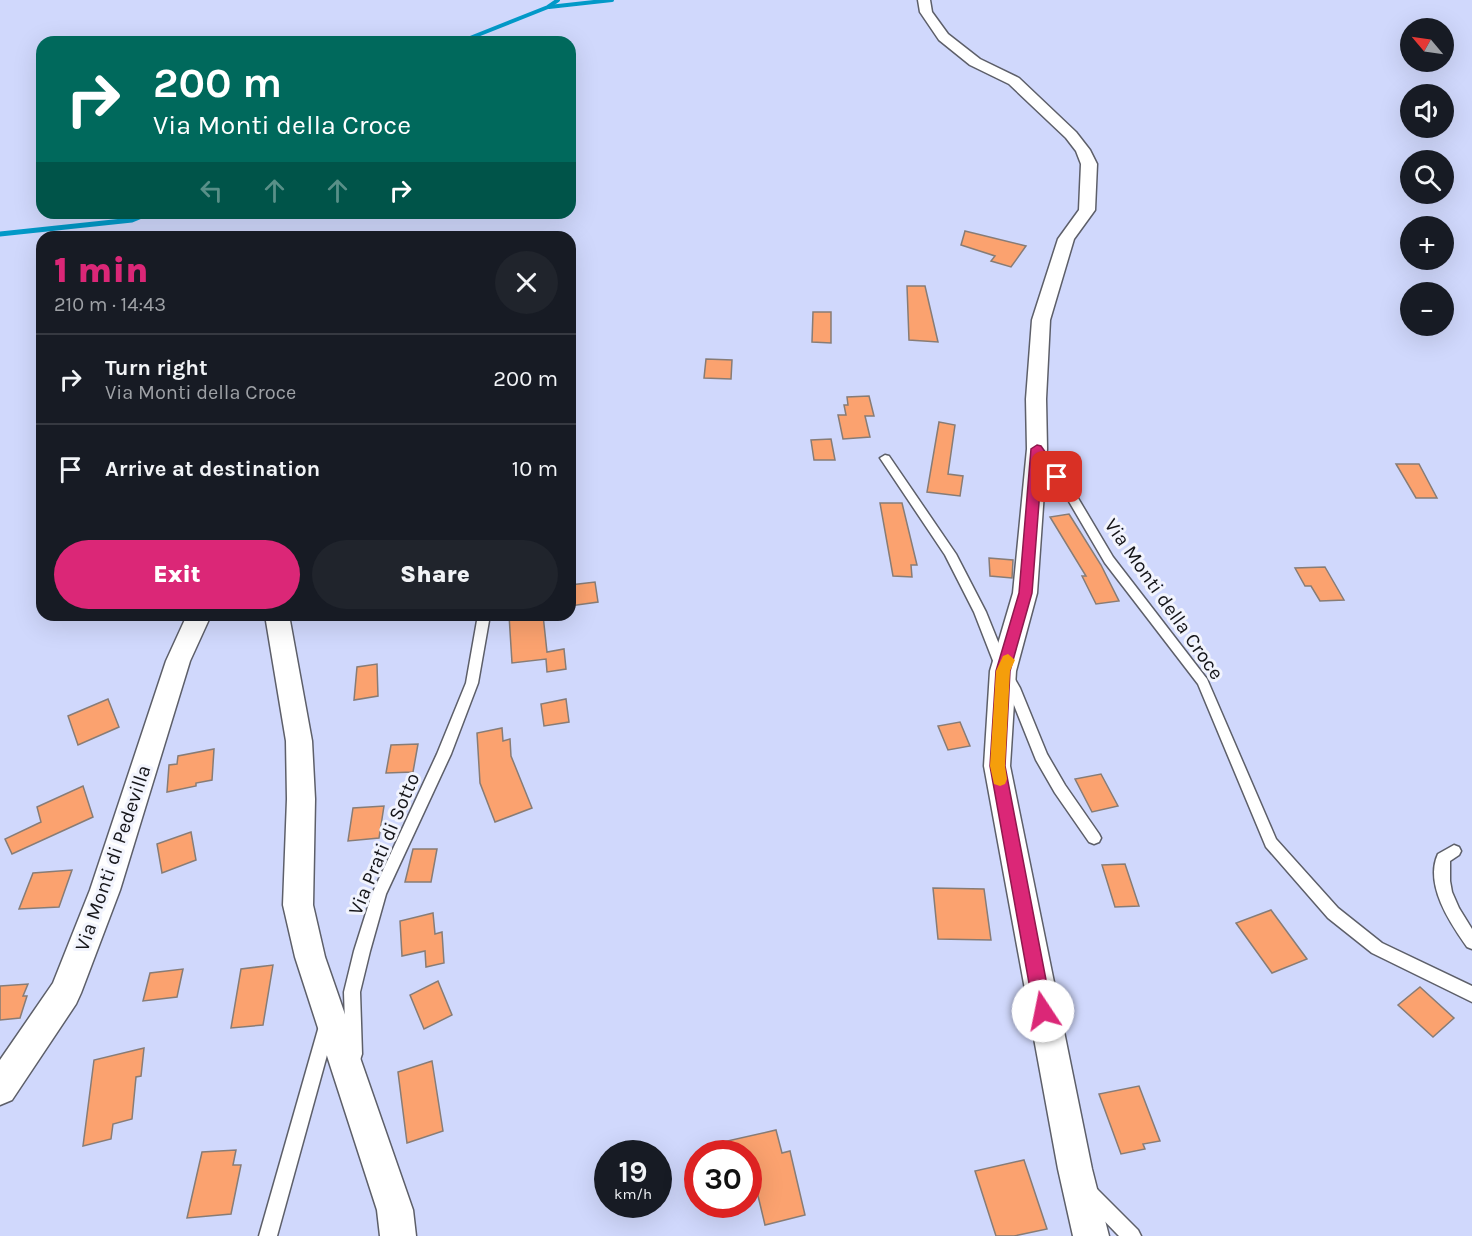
<!DOCTYPE html>
<html lang="en">
<head>
<meta charset="utf-8">
<style>
  body { margin:0; font-family:Karla,sans-serif; background:#20242c; color:#f1f3f6; height:100vh; display:flex; flex-direction:column; font-size:22px; white-space:nowrap }
  * { box-sizing:border-box; margin:0 }
  p { font-size:20px; color:#9ea1a6 }
  .icon { flex:none; width:33px; height:33px; fill:none; stroke:currentColor; stroke-width:2; stroke-linecap:round; stroke-linejoin:round }
  .map { position:relative; flex:1; overflow:hidden }
  .sheet { position:absolute; left:36px; top:231px; width:540px; height:390px; display:flex; flex-direction:column; background:#171b24; border-radius:18px; box-shadow:0 6px 24px #0002 }
  .sheet>* { flex:none }
  .top-card { position:absolute; left:36px; top:36px; width:540px; height:183px; border-radius:18px; box-shadow:0 6px 24px #0002; background:#00695c; color:#fff; overflow:hidden }
  .needle { width:39px; rotate:299deg }
  .tools { position:absolute; left:1400px; top:18px; display:grid; gap:12px }
  .tools a { display:grid; place-items:center; width:54px; height:54px; border-radius:50%; background:#171b24; box-shadow:0 6px 24px #0002; font-size:30px }
  .speed { position:absolute; left:594px; top:1140px; display:flex; gap:12px; font-size:30px; font-weight:700; text-align:center }
  .speed>* { display:grid; place-content:center; width:78px; height:78px; border-radius:50%; background:#171b24; box-shadow:0 6px 24px #0002; line-height:1 }
  .speed small { font-size:15px; font-weight:400 }
  .speed .limit { border:9px solid #d22; background:#fff; color:#111 }
  .pin { position:absolute; display:grid; place-items:center; width:51px; height:51px; color:#fff; margin:-26px; border-radius:12px; box-shadow:0 3px 9px #0006 }
  .me { position:absolute; width:66px; margin:-33px; rotate:349deg; stroke-linejoin:round; filter:drop-shadow(0 0 4px #0008) }
  .turn { display:flex; align-items:center; gap:21px; height:126px; padding:0 18px; font-size:27px }
  .turn .icon { width:78px; height:78px; stroke-width:2.5 }
  .turn b { display:block; font-size:42px; line-height:51px }
  .lanes { display:flex; align-items:center; height:57px; padding:0 18px; background:#0003; justify-content:center; gap:30px; direction:ltr }
  .lanes .off { opacity:.35 }
  .round { display:grid; place-items:center; flex:none; width:63px; height:63px; border-radius:32px; background:#20242c }
  .headline { display:flex; align-items:center; justify-content:space-between; height:102px; padding:0 18px }
  h1 { font-size:36px; font-weight:800; line-height:45px; color:#db2777 }
  .cta { display:flex; gap:12px; margin-top:auto; padding:12px 18px }
  .cta a { flex:1; height:69px; border-radius:36px; background:#db2777; color:#fff; font-size:24px; font-weight:800; line-height:69px; text-align:center }
  .cta a+a { background:#20242c; color:#f1f3f6 }
  ul { padding:0; list-style:none }
  li { display:flex; align-items:center; gap:18px; height:90px; padding:0 18px; border-top:2px solid #363941 }
  li div { flex:1 }
  li b { display:block; font-size:22px }
  li em { font-style:normal }
  .map>svg:first-child { display:block }
</style>
</head>
<body>
<div class="map">
<svg width="1472" height="1236" viewBox="0 0 1472 1236">
  <rect width="100%" height="100%" fill="#e4e6f2"/>
  <path fill="#d0d8fc" fill-rule="evenodd" d="M0,0H1472V1236H0ZM1410,28H1443V62H1410ZM42,42H570V213H42ZM1410,94H1443V128H1410ZM1410,160H1443V194H1410ZM1410,226H1443V260H1410ZM42,237H570V615H42ZM1410,292H1443V326H1410ZM608,1154H658V1204H608ZM698,1154H748V1204H698Z"/>
  <g fill="none" stroke-linecap="round" stroke-linejoin="round">
    <g stroke="#0299c8" stroke-width="4">
      <polyline points="549,7 612,0"/>
      <polyline points="460,42 548,7 558,0"/>
    </g>
    <polyline stroke="#0299c8" stroke-width="5" points="0,234 132,220 149,213"/>
  </g>
  <g fill="#fba26f" stroke="#877c76" stroke-width="1.5">
    <polygon points="965,231 1026,246 1011,267 991,261 995,256 961,245"/>
    <polygon points="907,286 925,286 938,342 909,340"/>
    <polygon points="813,312 831,312 831,343 812,342"/>
    <polygon points="706,359 732,360 731,379 704,378"/>
    <polygon points="869,396 874,416 865,416 870,437 843,439 838,415 846,415 844,405 848,405 847,397"/>
    <polygon points="939,422 955,425 948,474 963,476 960,496 927,492"/>
    <polygon points="831,439 835,460 814,460 811,440"/>
    <polygon points="1396,464 1419,464 1437,498 1416,498"/>
    <polygon points="880,503 902,503 917,565 911,565 912,577 893,576"/>
    <polygon points="1069,514 1101,565 1119,601 1096,604 1082,576 1086,576 1050,517"/>
    <polygon points="989,558 1013,560 1012,578 990,576"/>
    <polygon points="1325,567 1344,600 1320,601 1311,586 1305,586 1295,568"/>
    <polygon points="595,582 598,602 570,606 570,585"/>
    <polygon points="509,615 543,615 547,652 564,649 566,669 547,672 546,659 512,663"/>
    <polygon points="377,664 378,696 354,700 357,667"/>
    <polygon points="108,699 119,727 78,745 68,716"/>
    <polygon points="566,699 569,722 544,726 541,704"/>
    <polygon points="960,722 970,746 948,750 938,726"/>
    <polygon points="502,728 503,741 510,739 511,756 532,808 495,822 480,783 477,733"/>
    <polygon points="418,744 413,772 386,773 391,745"/>
    <polygon points="214,749 212,780 196,783 196,786 167,792 169,765 177,764 178,756"/>
    <polygon points="1101,774 1118,806 1092,812 1075,779"/>
    <polygon points="83,786 93,817 12,854 5,839 41,822 37,807"/>
    <polygon points="384,806 379,838 348,841 353,808"/>
    <polygon points="191,832 196,860 162,873 157,844"/>
    <polygon points="413,849 437,849 431,882 405,882"/>
    <polygon points="1125,864 1139,906 1115,907 1102,865"/>
    <polygon points="72,870 59,907 19,909 33,873"/>
    <polygon points="933,888 984,889 991,940 938,939"/>
    <polygon points="1271,910 1307,959 1272,973 1236,923"/>
    <polygon points="433,913 435,934 442,932 444,963 426,967 425,951 402,956 400,921"/>
    <polygon points="273,965 263,1025 231,1028 241,969"/>
    <polygon points="183,969 177,997 143,1001 150,973"/>
    <polygon points="438,981 452,1015 424,1029 410,995"/>
    <polygon points="28,984 23,996 27,996 20,1018 0,1020 0,986"/>
    <polygon points="1420,987 1454,1018 1433,1037 1398,1005"/>
    <polygon points="144,1048 141,1076 136,1077 132,1119 113,1124 111,1139 83,1146 94,1060"/>
    <polygon points="432,1061 443,1131 407,1143 398,1072"/>
    <polygon points="1139,1086 1160,1141 1143,1144 1145,1149 1121,1154 1099,1094"/>
    <polygon points="776,1130 782,1153 790,1151 805,1215 765,1225 748,1154 706,1154 705,1146"/>
    <polygon points="236,1150 233,1165 241,1165 231,1214 187,1218 202,1152"/>
    <polygon points="1024,1160 1047,1229 1014,1236 996,1236 975,1171"/>
  </g>
  <g fill="none" stroke-linecap="round" stroke-linejoin="round">
    <g stroke="#5d5f69" stroke-width="3">
      <g id="lane">
        <polygon points="1038,447 1042,448 1072,488 1113,557 1207,679 1276,839 1338,908 1382,943 1472,986 1472,1002 1372,953 1328,918 1266,847 1198,684 1105,563 1064,493 1033,450"/>
        <polygon points="885,455 889,456 956,554 986,612 1009,669 1020,688 1047,754 1065,785 1099,834 1101,838 1099,842 1094,844 1089,842 1055,793 1036,760 1008,690 997,671 974,612 945,555 880,458"/>
        <polygon points="478,615 490,615 478,683 451,754 386,894 370,951 360,992 362,1054 360,1060 354,1062 348,1060 346,1054 344,992 354,951 372,894 437,754 466,683"/>
        <path d="M1454,845L1459,847L1461,851L1459,855L1450,861V881L1452,892L1459,908L1472,929V949L1467,947C1450,923 1424,884 1438,854Z"/>
        <polygon points="327,1018 333,1020 335,1026 277,1236 259,1236 319,1026 321,1020"/>
        <polygon points="1091,1186 1097,1189 1138,1230 1141,1236 1119,1236 1085,1201 1082,1195 1085,1189"/>
      </g>
    </g>
    <g stroke="#5d5f69" stroke-width="3">
      <g id="street">
        <polygon points="918,0 930,0 932,12 948,34 980,59 1019,78 1076,132 1090,150 1097,164 1095,210 1074,239 1050,320 1046,399 1047,449 1037,593 1016,671 1010,766 1092,1169 1109,1236 1073,1236 1058,1169 984,766 990,671 1013,593 1027,449 1026,399 1032,320 1058,239 1079,210 1081,164 1076,151 1066,138 1009,84 970,65 939,40 920,12"/>
        <polygon points="187,615 211,615 190,661 120,890 81,993 76,1004 12,1100 0,1105 0,1060 53,983 90,890 166,661"/>
        <polygon points="265,615 289,615 312,741 315,799 313,905 325,957 413,1210 416,1236 380,1236 377,1210 295,957 283,905 287,799 286,741"/>
      </g>
    </g>
    <use href="#lane" fill="#fff" fill-rule="evenodd"/>
    <use href="#street" fill="#fff" fill-rule="evenodd"/>
  </g>
  <polygon fill="#db2777" stroke="#8e194d" stroke-width="1.5" points="1037,445 1041,446 1063,477 1062,480 1053,480 1042,464 1032,593 1010,671 1005,766 1052,1011 1050,1017 1043,1020 1037,1017 1034,1011 990,766 996,671 1019,593 1031,449"/>
  <polygon fill="#f59e0b" points="1008,654 1015,660 1010,671 1005,766 1007,779 1005,784 1000,786 994,784 990,766 996,671 1003,656"/>
  <g text-anchor="middle" dominant-baseline="central" stroke-width="6" stroke-linejoin="round" paint-order="stroke">
    <g font-size="20" fill="#151519" stroke="#f2f4fd">
      <text transform="translate(1164 599) rotate(55)">Via Monti della Croce</text>
      <text transform="translate(384 844) rotate(-67)">Via Prati di Sotto</text>
      <text transform="translate(113 858) rotate(-71)">Via Monti di Pedevilla</text>
    </g>
  </g>
</svg>
<div class="tools">
<a><svg class="needle" viewBox="-14 -14 28 28"><path d="M0-13l5 13h-10z" fill="#e53935"/><path d="M0 13l5-13h-10z" fill="#9ea1a6"/></svg></a>
<a><svg class="icon" aria-label="sound" viewBox="0 0 24 24"><path d="M4 9h4l5-4v14l-5-4H4zM17 9q2 3 0 6"/></svg></a>
<a><svg class="icon" aria-label="search" viewBox="0 0 24 24"><circle cx="10" cy="10" r="6"/><path d="M15 15l6 6"/></svg></a>
<a>+</a>
<a>−</a>
</div>
<div class="speed"><div>19<small>km/h</small></div><div class="limit">30</div></div>
<div class="pin" style="left:1057px;top:477px;background:#d93025"><svg class="icon" aria-label="arrive" viewBox="0 0 24 24"><path d="M6 21V4h12l-3 4 3 4H6"/></svg></div>
<svg class="me" style="left:1043px;top:1011px" viewBox="-20 -20 40 40"><circle r="19" fill="#fff"/><path d="M0-13L10 11 0 6-10 11z" fill="#db2777"/></svg>
<div class="top-card">
<div class="turn"><svg class="icon" aria-label="right" viewBox="0 0 24 24"><path d="M7 20v-9h11M14 6l5 5-5 5"/></svg><div><b>200 m</b>Via Monti della Croce</div></div>
<div class="lanes"><svg class="icon off" aria-label="left" viewBox="0 0 24 24"><path d="M17 20v-9H6M10 6l-5 5 5 5"/></svg><svg class="icon off" aria-label="ahead" viewBox="0 0 24 24"><path d="M12 20V5M6 11l6-6 6 6"/></svg><svg class="icon off" aria-label="ahead" viewBox="0 0 24 24"><path d="M12 20V5M6 11l6-6 6 6"/></svg><svg class="icon" aria-label="right" viewBox="0 0 24 24"><path d="M7 20v-9h11M14 6l5 5-5 5"/></svg></div>
</div>
<section class="sheet">
<div class="headline"><div><h1>1 min</h1><p>210 m · 14:43</p></div><a class="round"><svg class="icon" aria-label="close" viewBox="0 0 24 24"><path d="M6 6l12 12M18 6L6 18"/></svg></a></div>
<ul>
<li><svg class="icon" aria-label="right" viewBox="0 0 24 24"><path d="M7 20v-9h11M14 6l5 5-5 5"/></svg><div><b>Turn right</b><p>Via Monti della Croce</p></div><em>200 m</em></li>
<li><svg class="icon" aria-label="arrive" viewBox="0 0 24 24"><path d="M6 21V4h12l-3 4 3 4H6"/></svg><div><b>Arrive at destination</b></div><em>10 m</em></li>
</ul>
<div class="cta"><a>Exit</a><a>Share</a></div>
</section>
</div>
</body>
</html>
